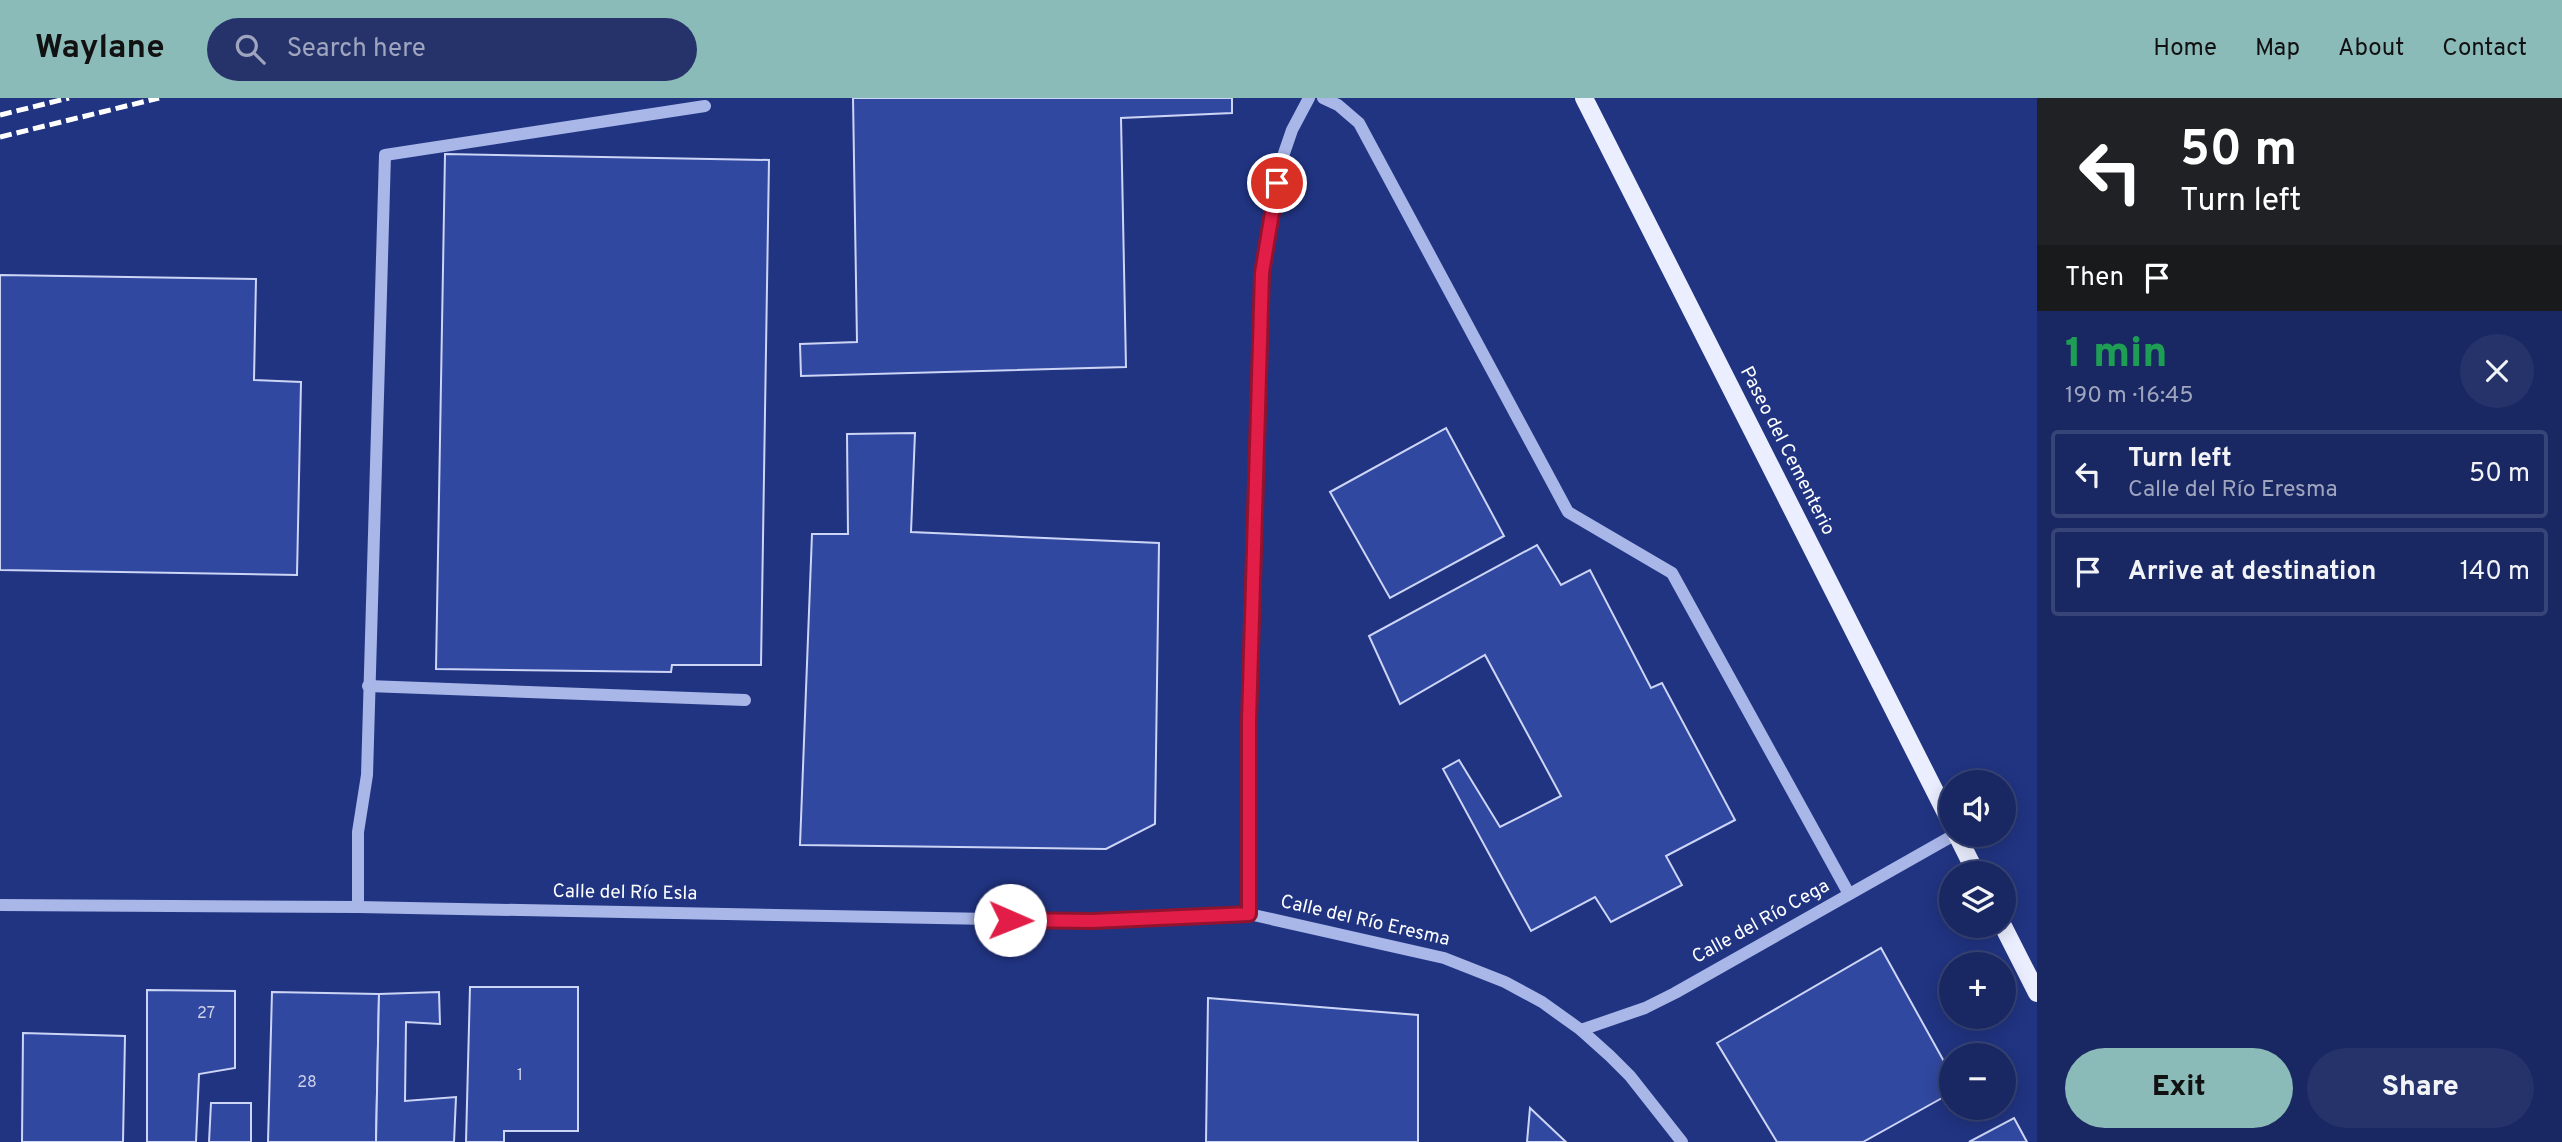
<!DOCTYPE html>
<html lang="en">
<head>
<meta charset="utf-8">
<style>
  body { margin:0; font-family:Overpass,sans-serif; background:#26336b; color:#f1f3f6; height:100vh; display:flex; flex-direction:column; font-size:26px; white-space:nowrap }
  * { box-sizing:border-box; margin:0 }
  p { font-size:23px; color:#9fa5be }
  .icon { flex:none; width:38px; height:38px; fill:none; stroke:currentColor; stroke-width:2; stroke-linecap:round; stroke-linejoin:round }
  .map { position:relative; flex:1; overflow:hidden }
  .panel { display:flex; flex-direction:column; background:#192762; width:525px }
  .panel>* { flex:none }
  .guide { background:#202124; color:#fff; overflow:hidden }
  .controls { position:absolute; left:1939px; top:672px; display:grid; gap:14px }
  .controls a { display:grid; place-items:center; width:77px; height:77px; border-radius:50%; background:#192762; box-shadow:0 4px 18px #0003,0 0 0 2px #374477; font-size:35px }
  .pin { position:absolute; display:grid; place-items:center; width:60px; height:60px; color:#fff; margin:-30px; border:4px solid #fff; border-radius:50%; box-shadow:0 2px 7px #0007 }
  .me { position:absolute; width:77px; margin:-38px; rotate:91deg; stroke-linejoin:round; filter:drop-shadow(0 0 5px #0008) }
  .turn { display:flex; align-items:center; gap:24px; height:147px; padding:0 28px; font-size:32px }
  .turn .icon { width:91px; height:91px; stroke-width:2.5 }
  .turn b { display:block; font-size:49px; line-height:60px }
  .then { display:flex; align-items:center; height:66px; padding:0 28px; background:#0003; gap:14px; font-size:26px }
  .round { display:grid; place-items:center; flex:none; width:74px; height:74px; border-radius:37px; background:#26336b }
  .overview { display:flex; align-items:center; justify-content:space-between; height:119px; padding:0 28px }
  h1 { font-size:42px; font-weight:800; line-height:52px; color:#1e9e55 }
  .cta { display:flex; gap:14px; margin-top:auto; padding:14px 28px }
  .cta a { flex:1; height:80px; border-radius:42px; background:#8bbbb9; color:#111; font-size:28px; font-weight:800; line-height:80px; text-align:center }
  .cta a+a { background:#26336b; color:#f1f3f6 }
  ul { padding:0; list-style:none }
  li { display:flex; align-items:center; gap:21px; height:88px; margin:0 14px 10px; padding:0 14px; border:4px solid #374477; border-radius:7px }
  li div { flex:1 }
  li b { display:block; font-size:26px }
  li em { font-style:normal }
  header { display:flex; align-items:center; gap:42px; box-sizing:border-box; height:98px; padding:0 35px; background:#8bbbb9; color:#111 }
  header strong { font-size:33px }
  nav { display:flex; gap:38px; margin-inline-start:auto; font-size:24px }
  .search { width:490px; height:63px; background:#26336b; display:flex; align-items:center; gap:18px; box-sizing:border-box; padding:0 24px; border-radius:38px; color:#9fa5be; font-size:26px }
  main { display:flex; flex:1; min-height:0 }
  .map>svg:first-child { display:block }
</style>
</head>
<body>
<header>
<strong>Waylane</strong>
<div class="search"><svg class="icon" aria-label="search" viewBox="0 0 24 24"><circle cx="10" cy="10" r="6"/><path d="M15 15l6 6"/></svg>Search here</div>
<nav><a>Home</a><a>Map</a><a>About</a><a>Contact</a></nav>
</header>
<main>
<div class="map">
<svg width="2037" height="1044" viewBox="0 0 2037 1044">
  <rect width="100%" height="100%" fill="#213482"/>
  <g fill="#3148a0" stroke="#cdd5f6" stroke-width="2">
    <polygon points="853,0 1232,0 1232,15 1121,20 1126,269 801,278 800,246 857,244"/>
    <polygon points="445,56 769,62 761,567 672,567 671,574 436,571"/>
    <polygon points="0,177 256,181 254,282 301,284 297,477 0,472"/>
    <polygon points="1446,330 1504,438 1390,500 1330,394"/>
    <polygon points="915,335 911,434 1159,445 1155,726 1106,751 800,747 812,436 848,436 847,336"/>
    <polygon points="1537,447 1561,487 1590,472 1651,590 1662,585 1735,722 1666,758 1682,787 1611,824 1595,799 1531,833 1443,671 1459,662 1500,729 1561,698 1485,557 1400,606 1369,538"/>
    <polygon points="1881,850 1951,976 1951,995 1863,1044 1777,1044 1717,945"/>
    <polygon points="470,889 578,889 578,1033 504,1033 504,1044 466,1044"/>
    <polygon points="147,892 235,893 235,970 199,976 196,1044 147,1044"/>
    <polygon points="272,894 379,896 376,1044 268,1044"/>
    <polygon points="439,894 440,926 406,924 405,1003 456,999 454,1044 376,1044 379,896"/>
    <polygon points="1208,900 1418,917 1418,1044 1206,1044"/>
    <polygon points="23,935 125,938 123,1044 22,1044"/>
    <polygon points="211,1005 251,1005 251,1044 209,1044"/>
    <polygon points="1530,1010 1566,1044 1527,1044"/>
    <polygon points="2014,1020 2027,1044 1969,1044"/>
  </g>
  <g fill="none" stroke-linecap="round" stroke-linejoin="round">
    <g stroke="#a9b6e8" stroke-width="12">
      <polyline points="1323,0 1338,7 1359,25 1568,414 1672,475 1849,796"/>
      <polyline points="368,588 745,602"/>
      <polyline points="0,807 358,809 1092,823 1249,816 1444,860 1505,884 1542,904 1581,932 1610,958 1630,978 1682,1044"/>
      <polyline points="358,809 358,734 367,677 385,57 705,8"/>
      <polyline points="1249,816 1249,623 1262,175 1281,64 1292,32 1309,0"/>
      <polyline points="1581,932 1645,910 1675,895 1954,737"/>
    </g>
    <g stroke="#ebeefe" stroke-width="18">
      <polyline points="1584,0 1951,725"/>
      <polyline points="1957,737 1976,775"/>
      <polyline points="2003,828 2037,895"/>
    </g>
    <g stroke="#fff" stroke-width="5" stroke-dasharray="12 5" stroke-linecap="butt">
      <polyline points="0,17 69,0"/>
      <polyline points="0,39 159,0"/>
    </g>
  </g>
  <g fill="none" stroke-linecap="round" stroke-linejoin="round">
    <g stroke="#92132f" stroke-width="18">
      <polyline id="route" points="1010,822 1092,823 1249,816 1249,623 1262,175 1277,85"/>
    </g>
    <use href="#route" stroke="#e11d48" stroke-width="12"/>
  </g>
  <g text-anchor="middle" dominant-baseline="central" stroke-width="7" stroke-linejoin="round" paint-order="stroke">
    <g font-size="16" fill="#ccd1e7">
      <text x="206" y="916">27</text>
      <text x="520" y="978">1</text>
      <text x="307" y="985">28</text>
    </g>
    <g font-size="19" fill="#fff" stroke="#213482">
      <text transform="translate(1787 353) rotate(63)">Paseo del Cementerio</text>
      <text transform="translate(625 795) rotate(1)">Calle del Río Esla</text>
      <text transform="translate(1365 823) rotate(13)">Calle del Río Eresma</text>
      <text transform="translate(1761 824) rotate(-29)">Calle del Río Cega</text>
    </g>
  </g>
</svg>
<div class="controls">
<a><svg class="icon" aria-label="sound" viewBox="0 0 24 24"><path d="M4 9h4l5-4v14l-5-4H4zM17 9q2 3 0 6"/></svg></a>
<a><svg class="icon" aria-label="layers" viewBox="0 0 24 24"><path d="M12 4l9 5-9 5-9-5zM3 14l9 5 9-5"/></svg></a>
<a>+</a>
<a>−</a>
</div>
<div class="pin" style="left:1277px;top:85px;background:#d93025"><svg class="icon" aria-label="arrive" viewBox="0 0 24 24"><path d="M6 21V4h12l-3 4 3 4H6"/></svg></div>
<svg class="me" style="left:1010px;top:822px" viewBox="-20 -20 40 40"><circle r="19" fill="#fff"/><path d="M0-13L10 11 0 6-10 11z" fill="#e11d48"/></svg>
</div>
<section class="panel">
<div class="guide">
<div class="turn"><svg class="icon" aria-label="left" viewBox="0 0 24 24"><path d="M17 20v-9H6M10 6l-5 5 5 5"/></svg><div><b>50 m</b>Turn left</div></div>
<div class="then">Then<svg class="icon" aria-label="arrive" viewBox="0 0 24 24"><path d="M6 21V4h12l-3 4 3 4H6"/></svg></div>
</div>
<div class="overview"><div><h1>1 min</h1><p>190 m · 16:45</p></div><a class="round"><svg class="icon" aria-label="close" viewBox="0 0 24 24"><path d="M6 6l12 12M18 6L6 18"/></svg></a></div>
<ul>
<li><svg class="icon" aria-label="left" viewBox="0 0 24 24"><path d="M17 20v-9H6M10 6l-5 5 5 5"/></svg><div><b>Turn left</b><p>Calle del Río Eresma</p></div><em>50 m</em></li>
<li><svg class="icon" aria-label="arrive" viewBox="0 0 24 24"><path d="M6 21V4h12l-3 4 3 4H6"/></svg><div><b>Arrive at destination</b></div><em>140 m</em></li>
</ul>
<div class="cta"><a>Exit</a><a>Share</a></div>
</section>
</main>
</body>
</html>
